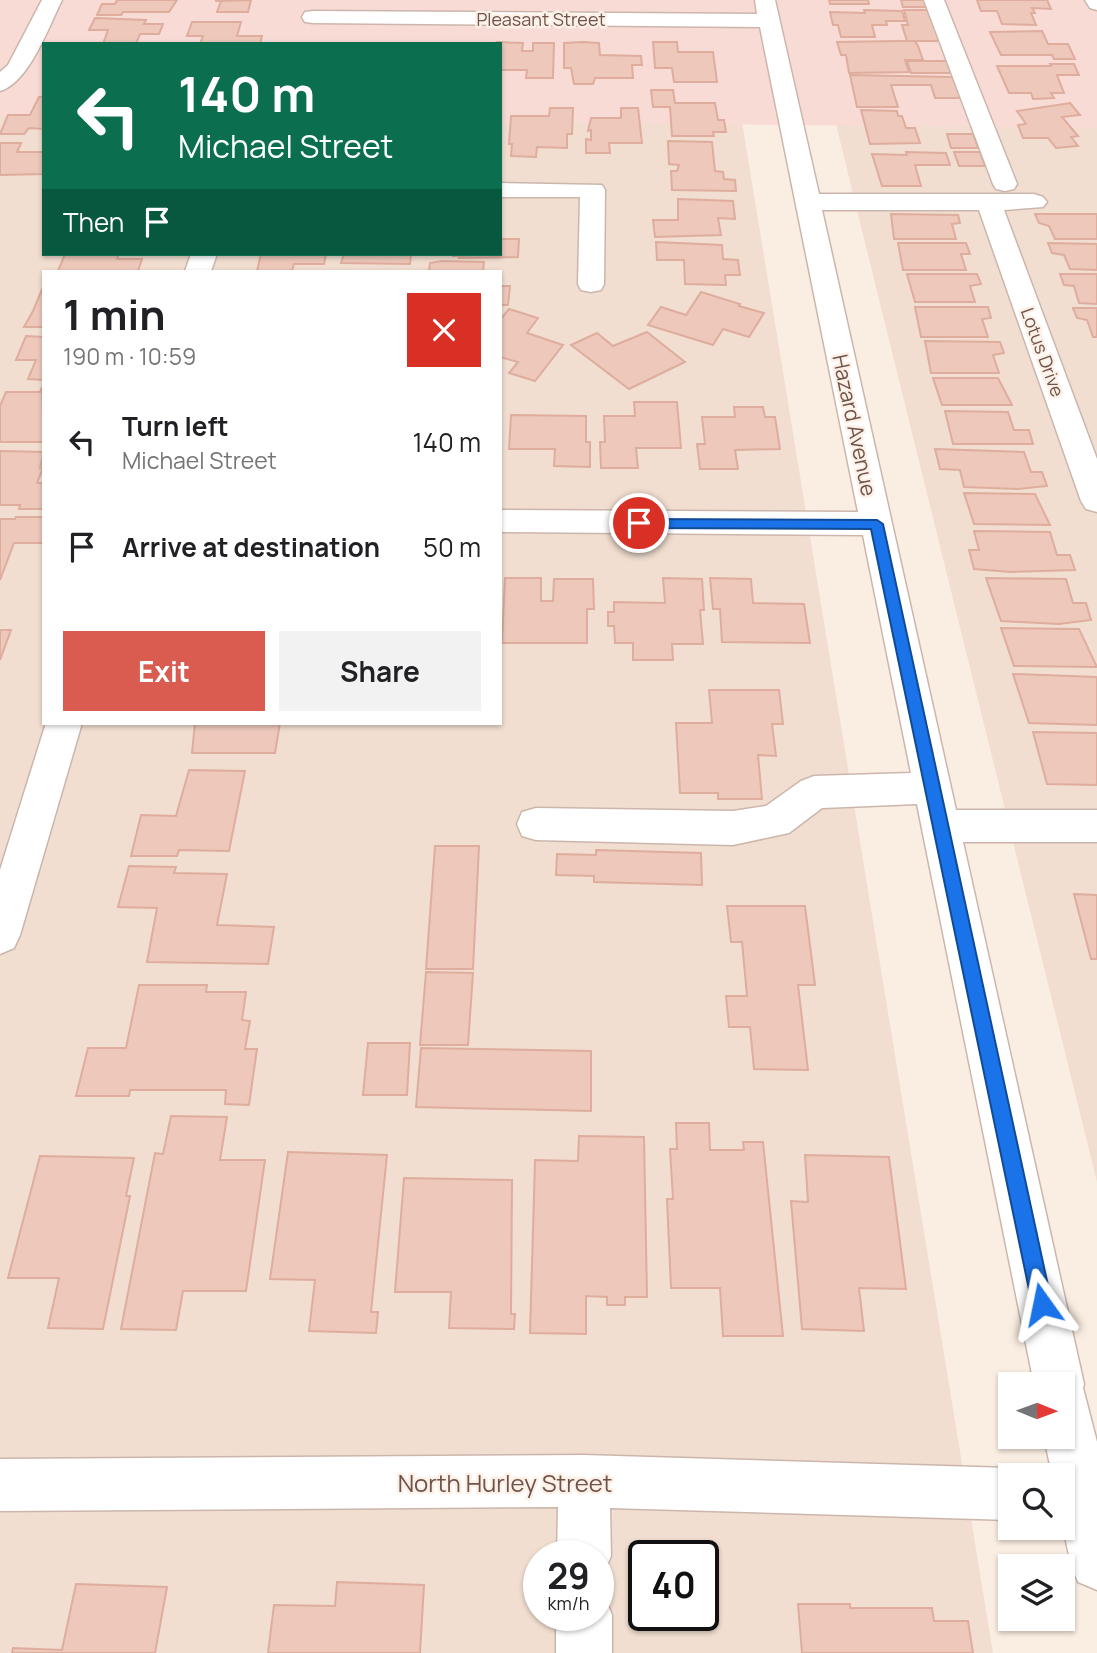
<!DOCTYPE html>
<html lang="en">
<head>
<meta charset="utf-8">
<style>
  body { margin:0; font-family:Manrope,sans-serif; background:#f2f2f2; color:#202124; height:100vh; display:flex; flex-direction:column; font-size:26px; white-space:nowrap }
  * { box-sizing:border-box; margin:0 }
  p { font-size:23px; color:#757577 }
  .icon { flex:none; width:38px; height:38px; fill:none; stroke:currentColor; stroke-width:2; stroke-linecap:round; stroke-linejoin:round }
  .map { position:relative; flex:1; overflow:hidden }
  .details { position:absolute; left:42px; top:270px; width:460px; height:455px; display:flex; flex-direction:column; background:#fff; border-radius:0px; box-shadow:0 2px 5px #0004 }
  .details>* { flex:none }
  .hud { position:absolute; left:42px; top:42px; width:460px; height:214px; border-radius:0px; box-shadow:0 2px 5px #0004; background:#0b6e4f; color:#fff; overflow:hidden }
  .needle { width:46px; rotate:91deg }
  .tools { position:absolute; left:998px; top:1372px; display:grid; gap:14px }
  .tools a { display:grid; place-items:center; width:77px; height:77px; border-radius:0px; background:#fff; box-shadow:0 2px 5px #0004; font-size:35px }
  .speed { position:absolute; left:523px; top:1540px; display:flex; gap:14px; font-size:35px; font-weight:700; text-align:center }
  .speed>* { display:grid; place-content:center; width:91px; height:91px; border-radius:50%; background:#fff; box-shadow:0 2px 5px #0004; line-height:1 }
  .speed small { font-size:18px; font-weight:400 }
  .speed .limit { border:4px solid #111; border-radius:10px; background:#fff; color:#111 }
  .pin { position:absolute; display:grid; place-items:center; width:60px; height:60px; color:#fff; margin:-30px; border:4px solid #fff; border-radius:50%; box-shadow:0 2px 7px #0007 }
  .me { position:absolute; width:77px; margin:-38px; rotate:348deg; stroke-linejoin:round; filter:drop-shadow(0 0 5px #0008) }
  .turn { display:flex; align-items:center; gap:24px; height:147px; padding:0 21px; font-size:32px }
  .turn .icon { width:91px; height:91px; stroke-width:2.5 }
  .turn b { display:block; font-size:49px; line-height:60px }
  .then { display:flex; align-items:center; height:66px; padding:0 21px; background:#0003; gap:14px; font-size:26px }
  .round { display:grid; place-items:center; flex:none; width:74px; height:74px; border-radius:0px; background:#f2f2f2 }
  .summary { display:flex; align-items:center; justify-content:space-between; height:119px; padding:0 21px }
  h1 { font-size:42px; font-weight:700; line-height:52px }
  .button { display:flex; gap:14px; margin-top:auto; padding:14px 21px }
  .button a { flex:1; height:80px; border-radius:0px; background:#da5b50; color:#fff; font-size:28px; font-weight:700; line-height:80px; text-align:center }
  .button a+a { background:#f2f2f2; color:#202124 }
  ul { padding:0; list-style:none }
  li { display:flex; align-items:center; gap:21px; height:105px; padding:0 21px }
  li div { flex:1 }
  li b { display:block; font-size:26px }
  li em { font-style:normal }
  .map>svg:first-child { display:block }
</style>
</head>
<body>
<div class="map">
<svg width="1097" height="1653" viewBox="0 0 1097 1653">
  <rect width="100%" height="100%" fill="#faede1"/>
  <g fill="#f1ded0" fill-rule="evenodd">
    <path d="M0,0H722L993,1653H0ZM44,44H500V254H44ZM44,271H500V723H44ZM539,1556H598V1615H539ZM644,1556H704V1615H644Z"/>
    <polygon points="806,0 1097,0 1097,1182 853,194"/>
  </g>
  <polygon fill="#f9dbd6" points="0,0 1097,0 1097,128 501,122 500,44 44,44 44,118 0,117"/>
  <g fill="#edc8bb" stroke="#dead9d" stroke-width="2">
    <polygon points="117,0 177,0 169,12 123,12 121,15 97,15 102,4 115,4"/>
    <polygon points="251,0 248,12 217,12 221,1 215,1"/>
    <polygon points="829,0 868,0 869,4 830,4"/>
    <polygon points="901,0 924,0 927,7 903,7"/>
    <polygon points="977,0 1047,0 1051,9 1032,8 1035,13 1031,13 1036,25 1002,24 997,11 981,11"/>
    <polygon points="864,10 902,11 905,21 886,21 887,25 872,25 875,37 841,37 838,25 833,25 830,12 865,13"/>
    <polygon points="904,10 929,10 939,41 907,41 902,25 908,25"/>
    <polygon points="95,18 146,20 144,24 163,24 159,34 140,34 136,44 103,44 108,30 89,30"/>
    <polygon points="192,22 241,22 237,36 262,36 260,44 200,44 203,36 187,36"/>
    <polygon points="1042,31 1048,44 1068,44 1075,59 1054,59 1052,55 1001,55 990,32"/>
    <polygon points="896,41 915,41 918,46 923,60 905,60 909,72 849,73 846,55 841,55 837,42"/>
    <polygon points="498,42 523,43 522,51 533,51 533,43 554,43 553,78 526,78 527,70 500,70 500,44"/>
    <polygon points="582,42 599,43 600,55 641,56 642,65 632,65 633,78 595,78 593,84 574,84 571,68 564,68 564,43"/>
    <polygon points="653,42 677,42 678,52 713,52 717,82 674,82 672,68 655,68"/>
    <polygon points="907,61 948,61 952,73 911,73"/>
    <polygon points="1050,64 1074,64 1079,75 1057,75 1064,93 1051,93 1054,98 1033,99 1031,93 1009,93 997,66 1051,66"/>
    <polygon points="850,75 953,77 961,98 935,98 931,85 891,85 898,107 857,107"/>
    <polygon points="651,90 673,90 675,103 715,103 718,120 724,120 726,132 713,132 714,136 672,136 670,107 653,107"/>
    <polygon points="39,97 44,97 44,129 29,128 24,134 0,134 8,115 30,115"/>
    <polygon points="1070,103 1080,115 1062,117 1078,136 1071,137 1078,146 1056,148 1048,138 1023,138 1018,125 1026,124 1017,111"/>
    <polygon points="550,108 573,108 572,134 567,134 567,148 537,147 536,157 511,156 512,144 509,144 511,116 549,116"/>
    <polygon points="621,108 638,108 642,143 609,143 610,153 586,153 586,139 591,140 591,130 588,131 591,118 621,118"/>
    <polygon points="861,110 897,111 898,116 902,116 906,128 915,128 920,143 870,144"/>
    <polygon points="947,134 973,134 978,148 951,148"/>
    <polygon points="668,141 712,142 715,171 723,172 724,179 735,180 736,191 672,190 671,171 677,171 679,165 669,164"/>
    <polygon points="0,143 21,143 17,152 44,152 44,174 0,175"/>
    <polygon points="906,152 946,153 950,165 915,165 921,186 882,186 872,154 907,155"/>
    <polygon points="954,152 980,152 985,166 959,166"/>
    <polygon points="678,199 733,201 735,219 718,218 721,235 655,237 653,220 678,220"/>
    <polygon points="891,214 958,215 960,223 952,224 956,239 894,239"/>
    <polygon points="1035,214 1097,214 1097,239 1055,239 1049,226 1039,223"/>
    <polygon points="500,239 519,239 518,257 459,258 459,256 452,256 500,254"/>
    <polygon points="656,242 722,245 723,259 738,260 740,275 725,275 726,285 685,284 684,260 657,260"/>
    <polygon points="898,243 966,243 970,254 961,254 966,270 903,270"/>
    <polygon points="1048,243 1097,244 1097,270 1070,269 1064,255 1052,253"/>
    <polygon points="65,254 119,254 117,259 142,259 138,271 58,271"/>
    <polygon points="261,254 326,254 324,264 294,264 292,271 257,271"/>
    <polygon points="344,254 411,254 410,264 341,263"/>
    <polygon points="442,261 484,262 483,271 429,271 430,263"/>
    <polygon points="907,274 977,274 981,284 970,286 975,302 915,302"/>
    <polygon points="1060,274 1097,274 1097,304 1079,303 1074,286 1064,285"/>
    <polygon points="500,286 510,286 508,305 500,305"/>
    <polygon points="43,287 44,327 24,327 33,311"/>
    <polygon points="701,292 740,304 739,306 764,313 749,337 723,329 713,345 648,325 661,307 686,315"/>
    <polygon points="915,307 988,307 991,318 982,319 988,337 921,337"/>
    <polygon points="1073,308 1097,308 1097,337 1093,337 1087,320 1077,318"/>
    <polygon points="509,309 538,318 527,333 563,345 535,381 509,373 518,362 500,357 500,320"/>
    <polygon points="647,332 685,362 629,389 571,345 597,333 613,346"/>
    <polygon points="26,336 44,337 44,380 28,379 36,360 16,360"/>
    <polygon points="925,341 1000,342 1004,353 993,355 999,373 931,373"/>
    <polygon points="933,378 998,378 1012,405 942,405"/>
    <polygon points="42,387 44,442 0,442 0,406 6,392 40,392"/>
    <polygon points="634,402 677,402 681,448 636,448 638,468 601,468 600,442 605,442 604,416 635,416"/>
    <polygon points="734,407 763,407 765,417 775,417 780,449 735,450 738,469 700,469 697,444 705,444 702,417 735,417"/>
    <polygon points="945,411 1008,412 1014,430 1029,430 1033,444 953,444"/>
    <polygon points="511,415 586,416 586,442 590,442 590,467 554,466 555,449 509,449"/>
    <polygon points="935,449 1024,452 1031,472 1042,472 1047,486 1018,489 964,487 960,470 940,469"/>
    <polygon points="0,451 44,452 40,468 43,468 37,483 44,483 44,509 19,509 20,505 0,505"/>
    <polygon points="964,493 1035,494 1050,525 974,524"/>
    <polygon points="16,517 44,517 44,543 14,543 0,580 0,519 15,519"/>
    <polygon points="974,531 1050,532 1057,555 1070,555 1075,570 1011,572 974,569 969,550 979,550"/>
    <polygon points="505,578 541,578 541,601 553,601 554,579 593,579 594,609 587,609 587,643 502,643"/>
    <polygon points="663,578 702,579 704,610 700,610 703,644 672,644 673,660 633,660 633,643 615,643 614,626 608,626 608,612 614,612 614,602 665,603"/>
    <polygon points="710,578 751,579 753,603 804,604 810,643 722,642 720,609 713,609"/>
    <polygon points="986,578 1066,579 1073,603 1086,603 1091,620 1059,624 1001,621"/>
    <polygon points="1001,628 1079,629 1097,667 1014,666"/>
    <polygon points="0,630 11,630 0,660"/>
    <polygon points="1013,674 1097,677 1097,725 1029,723"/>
    <polygon points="709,690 779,690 783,724 772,724 776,756 758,755 762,799 718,799 718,793 680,793 676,723 712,723"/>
    <polygon points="195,723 280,723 275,753 192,753"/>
    <polygon points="1033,732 1097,733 1097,785 1047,784"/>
    <polygon points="189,770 245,771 229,851 179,850 177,856 131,856 141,815 176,816"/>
    <polygon points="435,846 479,846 473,969 426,969"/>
    <polygon points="596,850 701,853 702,885 594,882 594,876 556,875 557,854 596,855"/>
    <polygon points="129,866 176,867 174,873 227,874 217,925 274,927 268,964 147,962 157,908 118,907"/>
    <polygon points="1074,894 1097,895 1097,959 1091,959"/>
    <polygon points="727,906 805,906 815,985 798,985 808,1070 754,1069 750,1027 729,1027 726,996 747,996 742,942 731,942"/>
    <polygon points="426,972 473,973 468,1045 420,1045"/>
    <polygon points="139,985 207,985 206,992 246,992 242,1020 250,1021 245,1049 257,1049 249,1105 225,1104 226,1090 130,1090 129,1096 76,1096 88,1048 126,1048"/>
    <polygon points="368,1043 410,1043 407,1095 363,1095"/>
    <polygon points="421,1048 591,1051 591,1111 416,1107"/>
    <polygon points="171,1116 227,1117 220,1160 265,1160 246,1291 183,1291 176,1330 121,1329 155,1153 163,1154"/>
    <polygon points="676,1123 709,1123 710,1150 744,1150 743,1142 763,1142 783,1336 723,1336 720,1288 671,1288 667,1199 673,1199 670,1149 677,1149"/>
    <polygon points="579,1136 644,1137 647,1297 625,1297 625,1305 607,1305 607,1297 586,1296 586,1334 530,1333 535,1160 578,1161"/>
    <polygon points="288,1152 387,1155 371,1312 378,1312 376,1333 309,1331 315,1280 270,1279"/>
    <polygon points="805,1155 889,1157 906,1289 859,1288 864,1331 802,1329 791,1201 808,1202"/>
    <polygon points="40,1156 134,1158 126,1196 130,1196 103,1329 48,1328 59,1278 8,1278"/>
    <polygon points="404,1178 512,1180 511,1314 515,1314 514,1329 449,1328 451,1292 395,1292"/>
    <polygon points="337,1582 424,1585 420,1653 268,1653 274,1605 335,1606"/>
    <polygon points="76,1584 167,1587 155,1653 12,1653 13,1648 62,1650"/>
    <polygon points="798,1604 850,1604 850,1608 932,1608 934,1621 968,1621 973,1653 802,1653"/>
  </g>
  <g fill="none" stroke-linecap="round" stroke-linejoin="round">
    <g stroke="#ccb6ac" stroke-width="3">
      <g id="minor">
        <path d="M42,0H62C49,26 29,83 0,91V72L8,65Z"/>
        <path d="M755,0H775L819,194H1034L1043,197L1047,202L1043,207L1004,210L1097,459V512L1086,509L1081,501L979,210H822L956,810H1097V842H963L1084,1384L1083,1388L1097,1442V1590L1078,1582C1063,1547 1062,1513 1062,1475H1052L1044,1437H1062V1384H1034L917,804L822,808L789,833L733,845L536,840L522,836L517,824L522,812L536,808L733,811L766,806L801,781L814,776L911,773L863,535L500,532V510L858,512L760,27L313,23L305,22L302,17L305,12L313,11L757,14Z"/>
        <polygon points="924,0 944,0 1017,184 1014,189 1005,191 996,189 993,184"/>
        <polygon points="1085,0 1097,0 1097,10 1090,8"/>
        <polygon points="500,183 602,185 605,190 604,284 601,290 591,292 581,290 578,284 580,197 500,197"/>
        <polygon points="191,254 217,254 211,271 185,271"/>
        <polygon points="46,723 82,723 20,935 14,948 0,954 0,870"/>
        <polygon points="584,1455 1010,1468 1028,1475 1010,1475 1010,1520 610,1508 611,1556 603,1575 598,1577 598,1556 557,1556 558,1507 0,1511 0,1459"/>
        <polygon points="598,1593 604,1595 612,1615 612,1653 556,1653 556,1615 598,1615"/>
      </g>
    </g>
    <use href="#minor" fill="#fff" fill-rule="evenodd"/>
  </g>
  <polygon fill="#1a73e8" stroke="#114b97" stroke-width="2" points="639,519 877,520 883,524 1052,1304 1049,1312 1042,1315 1035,1312 1032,1304 871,529 639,528 632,523"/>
  <g text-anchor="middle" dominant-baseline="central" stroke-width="5" stroke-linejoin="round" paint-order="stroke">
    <g font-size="18" fill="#6f524a" stroke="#fdf1e7">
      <text x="541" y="19">Pleasant Street</text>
      <text transform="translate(1043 352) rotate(70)">Lotus Drive</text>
    </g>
    <g font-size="21" fill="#6f524a" stroke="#fdf1e7">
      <text transform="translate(855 425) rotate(78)">Hazard Avenue</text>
    </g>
    <g font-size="24" fill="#6f524a" stroke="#fdf1e7">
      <text x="505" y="1482">North Hurley Street</text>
    </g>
  </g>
</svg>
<div class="tools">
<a><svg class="needle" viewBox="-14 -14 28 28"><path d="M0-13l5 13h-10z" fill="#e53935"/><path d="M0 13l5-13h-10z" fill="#757577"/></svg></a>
<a><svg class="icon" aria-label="search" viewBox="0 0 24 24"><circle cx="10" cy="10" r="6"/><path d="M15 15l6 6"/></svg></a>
<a><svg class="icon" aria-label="layers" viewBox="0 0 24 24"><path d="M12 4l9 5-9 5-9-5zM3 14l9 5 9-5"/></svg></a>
</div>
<div class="speed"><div>29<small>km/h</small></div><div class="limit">40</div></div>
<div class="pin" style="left:639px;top:523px;background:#d93025"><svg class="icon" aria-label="arrive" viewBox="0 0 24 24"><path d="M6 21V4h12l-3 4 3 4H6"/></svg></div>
<svg class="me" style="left:1042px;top:1304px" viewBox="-20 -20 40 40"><path d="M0-17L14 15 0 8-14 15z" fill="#1a73e8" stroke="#fff" stroke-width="4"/></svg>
<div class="hud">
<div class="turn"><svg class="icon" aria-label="left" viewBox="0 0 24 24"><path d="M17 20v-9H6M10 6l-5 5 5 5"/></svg><div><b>140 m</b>Michael Street</div></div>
<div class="then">Then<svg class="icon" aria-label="arrive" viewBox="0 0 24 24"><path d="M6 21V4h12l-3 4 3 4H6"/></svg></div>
</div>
<section class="details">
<div class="summary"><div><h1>1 min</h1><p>190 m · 10:59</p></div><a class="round" style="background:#d93025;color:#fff"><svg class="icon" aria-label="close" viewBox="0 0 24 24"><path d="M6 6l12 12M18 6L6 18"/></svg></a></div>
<ul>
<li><svg class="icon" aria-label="left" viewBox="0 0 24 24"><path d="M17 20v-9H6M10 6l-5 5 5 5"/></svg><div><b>Turn left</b><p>Michael Street</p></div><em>140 m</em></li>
<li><svg class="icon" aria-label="arrive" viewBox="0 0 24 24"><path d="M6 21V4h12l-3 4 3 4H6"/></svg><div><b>Arrive at destination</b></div><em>50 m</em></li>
</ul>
<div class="button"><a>Exit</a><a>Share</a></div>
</section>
</div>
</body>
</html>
